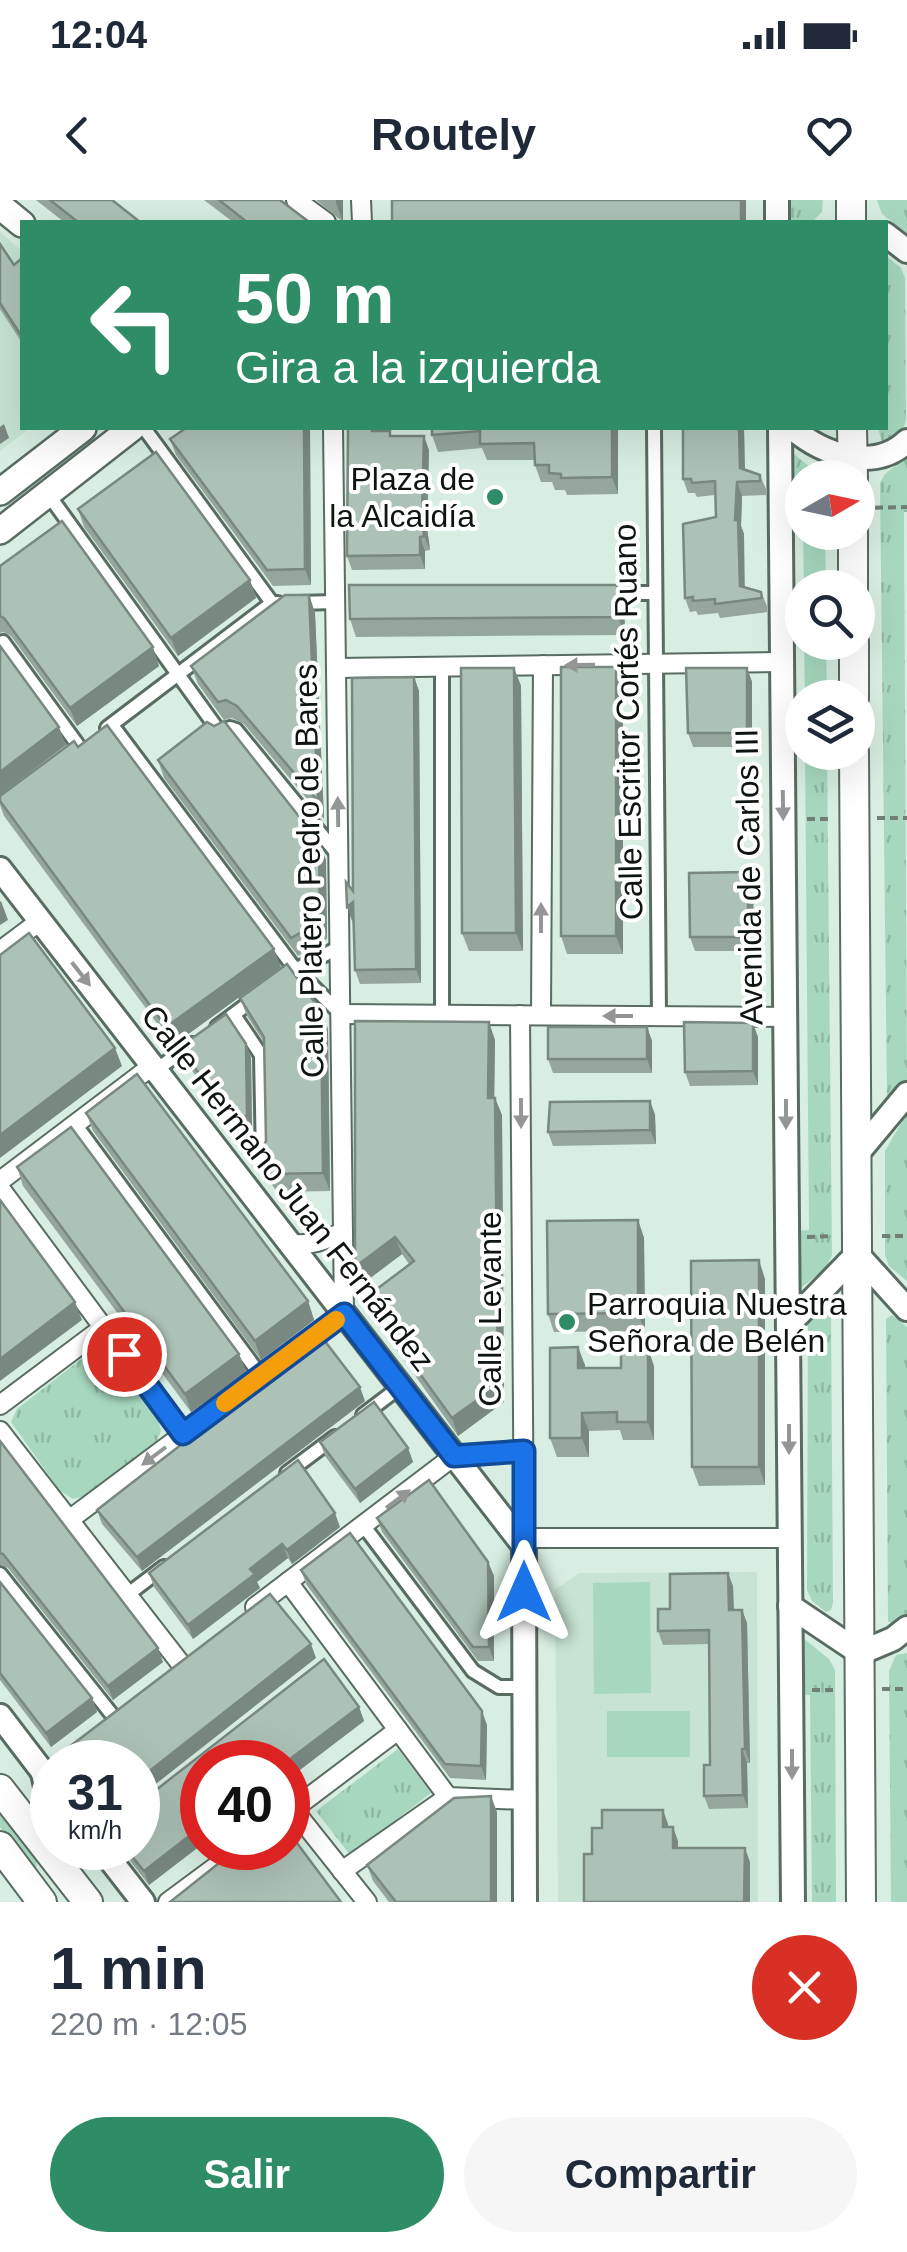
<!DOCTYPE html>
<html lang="es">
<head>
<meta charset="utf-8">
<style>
  body { margin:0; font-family:Helvetica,sans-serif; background:#f6f6f7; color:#1f2937; height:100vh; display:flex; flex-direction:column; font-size:38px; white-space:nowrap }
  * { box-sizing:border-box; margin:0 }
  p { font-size:32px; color:#747a83 }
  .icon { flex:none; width:55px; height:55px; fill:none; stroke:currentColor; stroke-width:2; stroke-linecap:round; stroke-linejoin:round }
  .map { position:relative; height:1702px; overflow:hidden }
  .panel { display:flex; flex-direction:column; background:#fff; flex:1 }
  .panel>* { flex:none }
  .guide { position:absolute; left:20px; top:20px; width:868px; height:210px; border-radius:0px; box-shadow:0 10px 40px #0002; background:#2e8d66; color:#fff; overflow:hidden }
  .needle { width:65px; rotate:81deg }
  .tools { position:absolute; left:785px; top:260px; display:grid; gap:20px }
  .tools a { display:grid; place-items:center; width:90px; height:90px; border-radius:50%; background:#fff; box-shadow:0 10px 40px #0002; font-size:50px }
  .speed { position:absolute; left:30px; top:1540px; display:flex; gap:20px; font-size:50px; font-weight:700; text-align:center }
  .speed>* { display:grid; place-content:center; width:130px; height:130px; border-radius:50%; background:#fff; box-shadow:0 10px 40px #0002; line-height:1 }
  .speed small { font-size:25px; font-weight:400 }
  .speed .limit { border:15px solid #d22; background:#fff; color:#111 }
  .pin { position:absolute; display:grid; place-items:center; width:85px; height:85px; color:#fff; margin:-42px; border:5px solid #fff; border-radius:50%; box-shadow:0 2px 10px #0007 }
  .me { position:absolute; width:110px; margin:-55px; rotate:0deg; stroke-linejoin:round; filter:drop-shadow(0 0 8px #0008) }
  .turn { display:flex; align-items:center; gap:35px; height:210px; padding:0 50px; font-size:45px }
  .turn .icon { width:130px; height:130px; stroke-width:2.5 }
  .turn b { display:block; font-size:70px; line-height:85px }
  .round { display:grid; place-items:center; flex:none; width:105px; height:105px; border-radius:52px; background:#f6f6f7 }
  .summary { display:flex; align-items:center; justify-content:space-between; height:170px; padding:0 50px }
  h1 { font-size:60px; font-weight:700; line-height:75px }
  .cta { display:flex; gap:20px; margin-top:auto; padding:20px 50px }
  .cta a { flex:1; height:115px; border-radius:60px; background:#2e8d66; color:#fff; font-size:40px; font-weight:700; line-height:115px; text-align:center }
  .cta a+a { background:#f6f6f7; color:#1f2937 }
  .status { display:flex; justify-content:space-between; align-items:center; height:70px; padding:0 50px; background:#fff; direction:ltr }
  .status svg { height:28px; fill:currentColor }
  header { display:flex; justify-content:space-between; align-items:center; height:130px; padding:0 50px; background:#fff; font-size:45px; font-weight:700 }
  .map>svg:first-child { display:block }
</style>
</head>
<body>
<div class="status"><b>12:04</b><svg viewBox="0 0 49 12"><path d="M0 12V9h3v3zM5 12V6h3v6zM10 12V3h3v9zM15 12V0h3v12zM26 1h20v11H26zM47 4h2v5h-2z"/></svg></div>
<header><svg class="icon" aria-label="back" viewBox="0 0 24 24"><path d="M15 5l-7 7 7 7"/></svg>Routely<svg class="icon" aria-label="heart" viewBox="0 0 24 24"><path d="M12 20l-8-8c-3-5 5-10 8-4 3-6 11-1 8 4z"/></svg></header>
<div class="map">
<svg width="907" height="1702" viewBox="0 0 907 1702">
  <defs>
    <pattern id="grass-tufts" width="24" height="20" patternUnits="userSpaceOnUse" patternTransform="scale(2.5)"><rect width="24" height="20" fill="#a7d8bf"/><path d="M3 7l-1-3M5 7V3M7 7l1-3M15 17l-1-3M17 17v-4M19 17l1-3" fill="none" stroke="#8fb8a3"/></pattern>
  </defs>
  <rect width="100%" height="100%" fill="#d8eee2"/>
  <g fill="#c6e3d3">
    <polygon points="0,32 22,51 22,228 30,228 0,251"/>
    <polygon points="757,1372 758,1702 558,1702 555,1390 579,1373"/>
  </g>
  <g fill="url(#grass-tufts)">
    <polygon points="787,0 823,0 822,12 812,22 787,22"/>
    <polygon points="877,0 907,0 907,33 882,14"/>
    <path d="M885,55L901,68L905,78L906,220C904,231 893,242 882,243L878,228H885Z"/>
    <polygon points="793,253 822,277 802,278 802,314 790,314 790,254"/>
    <polygon points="907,256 907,312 904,312 907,882 887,900 880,283 885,274"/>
    <polygon points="803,333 825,333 826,387 804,387"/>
    <polygon points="804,443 826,443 827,497 805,497"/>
    <polygon points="805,553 827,553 832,1055 825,1069 801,1088 796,1086 794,1031 809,1030"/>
    <polygon points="907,913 907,1081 889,1066 885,1055 885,951"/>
    <polygon points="825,1101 828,1101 831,1109 833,1403 831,1410 826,1412 812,1401 807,1390 808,1116"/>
    <polygon points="892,1115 907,1127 907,1415 893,1425 888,1421 886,1119"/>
    <polygon points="99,1150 107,1153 158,1219 161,1231 156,1243 86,1296 73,1299 60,1291 11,1222 17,1209 89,1153"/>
    <polygon points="802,1437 829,1459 835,1470 836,1702 812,1702 810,1495 795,1494 798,1439"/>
    <polygon points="907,1453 907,1702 891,1702 889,1471 896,1455"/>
    <polygon points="398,1549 431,1593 350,1655 316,1611"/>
    <polygon points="0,1604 38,1654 35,1674 0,1627"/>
  </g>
  <g fill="#a7d8bf">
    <polygon points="650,1382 651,1493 594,1494 593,1383"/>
    <rect x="607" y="1511" width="83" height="46"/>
  </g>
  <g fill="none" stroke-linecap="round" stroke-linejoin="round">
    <g stroke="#596c62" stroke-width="18">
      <g id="pedestrian">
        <polyline points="144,228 272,403 278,403"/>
        <polyline points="654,228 659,816"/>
        <polyline points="48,294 221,534 230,528 236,530 339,656"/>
        <polyline points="607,393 654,393"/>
        <polyline points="298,403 335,402"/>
        <polyline points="3,442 80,548"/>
        <polyline points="442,467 442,815"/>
        <polyline points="112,525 295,769 341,814"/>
        <polyline points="107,528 272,403"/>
        <polyline points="289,773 340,747"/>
        <polyline points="234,815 261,855 263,959"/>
        <polyline points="217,827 257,797"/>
        <polyline points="156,870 192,844"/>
        <polyline points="75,924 261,1176"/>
        <polyline points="363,1215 400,1187"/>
        <polyline points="287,1273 335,1237"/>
        <polyline points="363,1325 473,1471 499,1487 525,1487"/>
        <polyline points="0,1374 113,1516"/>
        <polyline points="127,1395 164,1367"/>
      </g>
    </g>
    <g stroke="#596c62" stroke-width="22">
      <g id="minor">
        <polyline points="296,0 326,22"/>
        <polyline points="361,0 362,22"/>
        <polyline points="336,468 782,462"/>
        <polyline points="0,751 40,721"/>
        <polyline points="341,814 785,817"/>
        <polyline points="520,815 524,1346"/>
        <polyline points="541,815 543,465"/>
        <polyline points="0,981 152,866"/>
        <polyline points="0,988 183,1235"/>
        <path d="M289,1043C309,1047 325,1040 343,1032"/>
        <polyline points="0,1205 104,1127"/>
        <polyline points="0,1231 181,1464"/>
        <polyline points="69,1320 344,1114 333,228"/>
        <polyline points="524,1338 790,1338"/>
        <polyline points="288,1382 448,1597 525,1600"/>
        <polyline points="255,1407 454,1256 523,1251"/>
        <polyline points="293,1609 367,1702"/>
        <polyline points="288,1613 398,1530"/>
        <polyline points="342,1671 448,1597"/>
        <polyline points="168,1702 241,1648"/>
      </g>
    </g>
    <g stroke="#596c62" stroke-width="28">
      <g id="tertiary">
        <polyline points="777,22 777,0"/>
        <polyline points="885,34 907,51"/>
        <polyline points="780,228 793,1702"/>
        <path d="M792,228C822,254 874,273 907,241"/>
        <polyline points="0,669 524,1346 525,1702"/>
        <polyline points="857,954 907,894"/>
        <polyline points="788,1125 857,1054 907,1109"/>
        <polyline points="790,1406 860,1453 893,1439 907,1428"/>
        <polyline points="0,1516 52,1584"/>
        <polyline points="43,1573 52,1614"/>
        <polyline points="101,1648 143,1702"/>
      </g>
    </g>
    <g stroke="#596c62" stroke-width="30">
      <g id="secondary">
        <polyline points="0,6 22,24"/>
        <polyline points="0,292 83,228"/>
        <polyline points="0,331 132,228"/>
      </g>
    </g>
    <g stroke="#596c62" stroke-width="32">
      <g id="primary">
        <polyline points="851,22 851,0"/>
        <polyline points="852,228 853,278"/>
        <polyline points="853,332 853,388"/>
        <polyline points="854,442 854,498"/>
        <polyline points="854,552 861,1702"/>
        <polyline points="0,1589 88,1702"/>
        <polyline points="0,1646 42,1702"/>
      </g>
    </g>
    <g stroke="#717f77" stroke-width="4" stroke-dasharray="8 5" stroke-linecap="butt">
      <polyline points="862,308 907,307"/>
      <polyline points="877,618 907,618"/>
      <polyline points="807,619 832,619"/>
      <polyline points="882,1036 907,1036"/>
      <polyline points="807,1037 832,1036"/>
      <polyline points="882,1489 907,1489"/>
      <polyline points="812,1490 837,1490"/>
    </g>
    <use href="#pedestrian" stroke="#fff" stroke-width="12"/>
    <use href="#minor" stroke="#fff" stroke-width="18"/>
    <use href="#tertiary" stroke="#fff" stroke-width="22"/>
    <use href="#secondary" stroke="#fff" stroke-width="25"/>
    <use href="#primary" stroke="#fff" stroke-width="28"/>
  </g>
  <g fill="#95a79d">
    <polygon points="36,0 112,0 140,22 64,22"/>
    <polygon points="204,0 280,0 309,22 233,22"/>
    <polygon points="316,0 343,0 343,22"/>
    <polygon points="0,44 14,65 22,61 22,143 0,109"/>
    <polygon points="310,228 311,385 273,386 176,255 170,239"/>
    <polygon points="348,228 378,228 378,231 429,250 427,328 430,350 425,351 425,369 352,370 347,356"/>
    <polygon points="432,228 618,228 618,294 567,295 565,290 555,290 552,282 541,282 535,265 535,260 487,260 482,248 438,252 432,235"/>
    <polygon points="744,228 745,269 760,275 766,289 766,295 742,296 741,326 744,334 744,387 761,392 767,406 767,412 720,418 718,413 698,415 696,411 690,412 685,398 716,317 715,295 697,297 695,293 688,293 683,279"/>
    <polygon points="78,309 250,380 256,398 178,456 84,327"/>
    <polygon points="0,366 159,466 77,526 11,436 3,432 0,433"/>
    <polygon points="309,395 315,413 324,619 244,524 232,518 224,520 198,484 191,466"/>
    <polygon points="624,403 625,435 356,437 350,419"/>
    <polygon points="514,468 521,486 523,751 469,751 462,733"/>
    <polygon points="747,468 752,482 752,547 693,547 688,533"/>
    <polygon points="414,477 419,491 421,783 360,784 355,770 354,719 352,721 353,691"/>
    <polygon points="623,485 623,754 567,754 561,736"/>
    <polygon points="158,560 319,642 326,660 327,739 298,756 164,578"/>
    <polygon points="0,596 281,767 173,845 4,616 0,605"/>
    <polygon points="753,686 754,751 695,751 690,737"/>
    <polygon points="240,798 321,811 328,829 330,991 277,992 268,979 261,960 266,941 265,844 247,816"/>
    <polygon points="647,827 652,841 652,873 553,873 548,859"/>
    <polygon points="758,837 758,885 690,886 685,872"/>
    <polygon points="495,840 494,898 502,915 504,1202 458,1236 372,1115 365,1098 409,1064 402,1054 361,1085 355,1067"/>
    <polygon points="246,844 251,858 252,929 240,938 185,861 180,847"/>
    <polygon points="650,901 655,915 656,944 553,946 548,932"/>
    <polygon points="86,913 308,1101 314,1120 261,1160 93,931"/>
    <polygon points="17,967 239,1154 246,1172 191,1212 23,986"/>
    <polygon points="638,1020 644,1038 645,1131 554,1132 548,1114"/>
    <polygon points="765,1079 765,1285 699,1286 692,1267"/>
    <polygon points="578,1147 585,1168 654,1166 654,1240 623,1240 620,1230 589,1231 589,1257 557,1257 550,1238"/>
    <polygon points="365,1201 142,1371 102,1324 97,1310"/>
    <polygon points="0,1241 163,1462 113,1500 8,1368 0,1365"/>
    <polygon points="320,1242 408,1248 413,1262 360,1303 325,1256"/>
    <polygon points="377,1318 488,1362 494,1376 494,1461 478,1461 382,1332"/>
    <polygon points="340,1327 292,1364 288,1358 257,1382 260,1388 193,1439 154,1387 149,1373"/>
    <polygon points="301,1370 487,1525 486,1580 450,1578 306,1384"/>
    <polygon points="0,1382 92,1498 97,1512 51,1547 0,1480"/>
    <polygon points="733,1386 734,1410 742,1410 747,1423 750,1563 747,1563 748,1608 709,1609 704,1596 710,1565 709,1444 663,1445 658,1431 670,1409"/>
    <polygon points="359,1507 364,1521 149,1685 120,1648 138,1648"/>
    <polygon points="497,1612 497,1702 389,1702 373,1681 367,1665"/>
  </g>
  <g fill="#798880">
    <polygon points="336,0 343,0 343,22 336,3"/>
    <rect x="741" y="0" width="5" height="22"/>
    <polygon points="4,224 9,238 0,244 0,227"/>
    <polygon points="304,228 310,228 311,385 305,369"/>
    <polygon points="612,228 618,228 618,294 612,277"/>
    <polygon points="739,228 744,228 745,282 740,268"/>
    <polygon points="424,236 429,250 427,328 430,350 424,336 422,314"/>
    <polygon points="737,282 742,296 741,326 744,334 745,400 740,386 735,320"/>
    <polygon points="420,337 425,351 425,369 420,355"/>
    <polygon points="250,380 256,398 178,456 171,438"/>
    <polygon points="617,385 624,403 625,435 618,417"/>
    <polygon points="309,395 315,413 324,619 318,601"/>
    <polygon points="153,447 159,466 77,526 70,508"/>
    <polygon points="616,467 623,485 623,754 616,736"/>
    <polygon points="514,468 521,486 523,751 516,733"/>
    <polygon points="747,468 752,482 752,547 747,533"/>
    <polygon points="414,477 419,491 421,783 416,769"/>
    <polygon points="59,527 66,545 0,595 0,572"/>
    <polygon points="319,642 326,660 327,739 320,721"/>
    <polygon points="748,672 753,686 754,751 748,737"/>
    <polygon points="1,701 8,720 0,725 0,702"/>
    <polygon points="353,702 358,716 352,721 347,707"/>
    <polygon points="274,749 281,767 173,845 166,827"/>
    <polygon points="321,811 328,829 330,991 323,973"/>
    <polygon points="489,822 495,840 494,915 488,898"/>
    <polygon points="753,823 758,837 758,885 753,871"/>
    <polygon points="647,827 652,841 652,873 647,859"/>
    <polygon points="246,844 251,858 252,929 240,938 235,924"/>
    <polygon points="115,848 122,866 0,958 0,935"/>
    <polygon points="495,898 502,915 504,1202 458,1236 452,1218"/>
    <polygon points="650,901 655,915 656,944 650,930"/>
    <polygon points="638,1020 644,1038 645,1131 638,1113"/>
    <polygon points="395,1037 402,1054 361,1085 355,1067"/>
    <polygon points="759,1060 765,1079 765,1285 759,1267"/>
    <polygon points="308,1101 314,1120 261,1160 255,1141"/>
    <polygon points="75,1102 82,1120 0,1181 0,1159"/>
    <polygon points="578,1147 585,1165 585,1186 578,1168"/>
    <polygon points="648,1148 654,1166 654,1240 648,1222"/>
    <polygon points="239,1154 246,1172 191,1212 185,1194"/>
    <polygon points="360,1187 365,1201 142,1371 137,1357"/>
    <polygon points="582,1213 589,1231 589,1257 582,1238"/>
    <polygon points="408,1248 413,1262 360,1303 355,1289"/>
    <polygon points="335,1313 340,1327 292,1364 287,1350"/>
    <polygon points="282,1344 288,1358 257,1382 260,1388 193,1439 188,1425 250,1369"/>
    <polygon points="488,1362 494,1376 494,1461 489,1447"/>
    <polygon points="728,1373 733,1386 734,1423 729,1410"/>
    <polygon points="742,1410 747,1423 750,1563 745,1549"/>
    <polygon points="311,1444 316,1458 138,1598 138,1580"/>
    <polygon points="158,1448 163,1462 113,1500 108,1486"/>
    <polygon points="92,1498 97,1512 51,1547 46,1533"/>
    <polygon points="359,1507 364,1521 288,1579 288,1562 286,1562"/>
    <polygon points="482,1511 487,1525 486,1580 481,1566"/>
    <polygon points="742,1549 747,1563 748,1608 743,1595"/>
    <polygon points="491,1596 497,1612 497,1702 491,1702"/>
    <polygon points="663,1610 668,1624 668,1641 663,1627"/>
    <polygon points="202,1626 202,1644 149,1685 144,1671"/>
    <polygon points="673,1627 678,1641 678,1662 673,1648"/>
    <polygon points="745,1648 750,1662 750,1702 744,1702"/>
  </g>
  <g fill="#adc2b7" stroke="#798880" stroke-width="2.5">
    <polygon points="50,0 112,0 140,22 78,22"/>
    <polygon points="219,0 280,0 309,22 247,22"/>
    <rect x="392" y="0" width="349" height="22"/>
    <polygon points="0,44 14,65 21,59 22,61 22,137 0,103"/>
    <polygon points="186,228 304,228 305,369 267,370 170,239"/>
    <polygon points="348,228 372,228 372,231 390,231 390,236 424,236 422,314 424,336 420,337 420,355 347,356"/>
    <polygon points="432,228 612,228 612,277 561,278 561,274 549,273 549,265 535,265 534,243 480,244 480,231 432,235"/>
    <polygon points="683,228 739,228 740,268 760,275 760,281 737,282 735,320 738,320 740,386 761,392 762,398 715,404 715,399 693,401 693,397 685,398 683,324 716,317 715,281 692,283 691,279 683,279"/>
    <polygon points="156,252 250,380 171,438 78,309"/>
    <polygon points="62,321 153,447 70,508 4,418 0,416 0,366"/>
    <polygon points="349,385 617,385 618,417 350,419"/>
    <polygon points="285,395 309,395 318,601 237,506 226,500 218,502 191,466"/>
    <polygon points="0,446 59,527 0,572"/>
    <rect x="561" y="467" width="55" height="269"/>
    <polygon points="461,468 514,468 516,733 462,733"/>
    <polygon points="686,468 747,468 747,533 688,533"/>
    <polygon points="414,477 416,769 355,770 353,702 347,707 346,682 353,691 352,478"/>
    <polygon points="224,521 319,642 320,721 291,738 158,560 207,522 214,526"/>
    <polygon points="107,525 274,749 166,827 0,601 0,596 74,541 78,547"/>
    <polygon points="748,672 748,737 690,737 689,673"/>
    <polygon points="29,733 115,848 0,935 0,755"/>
    <polygon points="287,764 321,811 323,973 271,974 261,960 261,950 266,941 264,837 240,798"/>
    <polygon points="226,814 246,844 247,915 235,924 180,847"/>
    <polygon points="355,821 489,822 488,898 495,898 498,1185 452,1218 365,1098 414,1061 395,1037 355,1067"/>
    <polygon points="684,822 753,823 753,871 685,872"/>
    <rect x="548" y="827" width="99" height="32"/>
    <polygon points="137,874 308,1101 255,1141 86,913"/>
    <polygon points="650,901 650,930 548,932 550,902"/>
    <polygon points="71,927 239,1154 185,1194 17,967"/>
    <polygon points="0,1000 75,1102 0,1159"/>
    <polygon points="638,1020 638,1113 548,1114 547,1021"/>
    <polygon points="759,1060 759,1267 692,1267 691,1061"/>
    <polygon points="321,1136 360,1187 137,1357 97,1310"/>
    <polygon points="578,1147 578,1168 621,1168 621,1148 648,1148 648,1222 617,1222 617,1212 582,1213 582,1238 550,1238 550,1148"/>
    <polygon points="374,1202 408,1248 355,1289 320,1242"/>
    <polygon points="0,1241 158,1448 108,1486 3,1354 0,1353"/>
    <polygon points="298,1260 335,1313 287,1350 282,1344 250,1369 255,1374 188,1425 149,1373"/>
    <polygon points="429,1280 488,1362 489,1447 473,1447 377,1318"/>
    <polygon points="350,1333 482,1511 481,1566 445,1564 301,1370"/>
    <polygon points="728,1373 729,1410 742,1410 745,1549 742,1549 743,1595 704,1596 704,1565 710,1565 709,1430 658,1431 658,1409 670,1409 670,1374"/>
    <polygon points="0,1382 92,1498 46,1533 0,1473"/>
    <polygon points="270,1394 311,1444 138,1580 138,1562 58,1562 56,1557"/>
    <polygon points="324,1459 359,1507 286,1562 202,1562 202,1626 144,1671 125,1648 138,1648 138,1604"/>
    <polygon points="491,1596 491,1702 396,1702 367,1665 454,1598"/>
    <polygon points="602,1610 663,1610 663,1627 673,1627 673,1648 745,1648 744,1702 584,1702 584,1654 592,1654 592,1628 602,1628"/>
    <polygon points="288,1631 341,1702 170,1702 238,1648 288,1648"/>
  </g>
  <defs><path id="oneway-solid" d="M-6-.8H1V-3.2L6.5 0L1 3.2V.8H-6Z" transform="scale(2.5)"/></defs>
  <g fill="#939694">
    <use href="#oneway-solid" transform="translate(580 465) rotate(179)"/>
    <use href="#oneway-solid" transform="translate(783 605) rotate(89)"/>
    <use href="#oneway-solid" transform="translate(338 612) rotate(-91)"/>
    <use href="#oneway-solid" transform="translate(541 718) rotate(-90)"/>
    <use href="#oneway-solid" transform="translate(81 774) rotate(52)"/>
    <use href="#oneway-solid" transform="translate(618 816) rotate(-180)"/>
    <use href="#oneway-solid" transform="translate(521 913) rotate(90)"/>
    <use href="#oneway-solid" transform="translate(786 914) rotate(90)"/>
    <use href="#oneway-solid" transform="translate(789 1239) rotate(90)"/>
    <use href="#oneway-solid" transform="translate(154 1256) rotate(143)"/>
    <use href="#oneway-solid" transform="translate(398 1299) rotate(-37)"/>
    <use href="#oneway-solid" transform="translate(792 1564) rotate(90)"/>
  </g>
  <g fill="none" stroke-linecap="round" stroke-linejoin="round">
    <g stroke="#114b97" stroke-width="25">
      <polyline id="route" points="124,1154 183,1234 344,1114 454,1256 524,1251 524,1392"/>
    </g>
    <use href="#route" stroke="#1a73e8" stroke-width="18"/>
    <polyline stroke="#f59e0b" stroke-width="18" points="225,1203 336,1120"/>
  </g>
  <g fill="#2e8d66" stroke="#fff" stroke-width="4">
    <circle cx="495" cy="297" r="10"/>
    <circle cx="567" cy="1122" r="10"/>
  </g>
  <g text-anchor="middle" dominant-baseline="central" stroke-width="8" stroke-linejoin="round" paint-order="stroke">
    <g font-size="32" fill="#0e1511" stroke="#fff" text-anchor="end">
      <text x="475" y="279">Plaza de<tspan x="475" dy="37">la Alcaidía</tspan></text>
      <text x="587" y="1104" text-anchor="start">Parroquia Nuestra<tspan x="587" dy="37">Señora de Belén</tspan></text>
    </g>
    <g font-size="32" fill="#0e1511" stroke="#fff">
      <text transform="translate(628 522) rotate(-91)">Calle Escritor Cortés Ruano</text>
      <text transform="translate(309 671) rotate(-91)">Calle Platero Pedro de Bares</text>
      <text transform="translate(749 677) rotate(-91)">Avenida de Carlos III</text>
      <text transform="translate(288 988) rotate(52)">Calle Hermano Juan Fernández</text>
      <text transform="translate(490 1109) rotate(-90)">Calle Levante</text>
    </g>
  </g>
</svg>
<div class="tools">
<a><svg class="needle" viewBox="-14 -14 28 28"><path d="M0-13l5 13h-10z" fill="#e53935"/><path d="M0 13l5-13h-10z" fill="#747a83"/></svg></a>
<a><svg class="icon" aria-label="search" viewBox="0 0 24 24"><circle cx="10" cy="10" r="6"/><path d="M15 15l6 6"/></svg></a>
<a><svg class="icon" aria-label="layers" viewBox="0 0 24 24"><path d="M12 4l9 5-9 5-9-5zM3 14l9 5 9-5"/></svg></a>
</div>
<div class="speed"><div>31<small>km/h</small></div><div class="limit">40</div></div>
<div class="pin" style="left:124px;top:1154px;background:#d93025"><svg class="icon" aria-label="arrive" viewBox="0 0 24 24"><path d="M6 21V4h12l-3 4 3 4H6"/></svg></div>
<svg class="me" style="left:524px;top:1392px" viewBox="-20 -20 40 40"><path d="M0-17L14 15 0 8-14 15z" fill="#1a73e8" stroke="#fff" stroke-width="4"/></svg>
<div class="guide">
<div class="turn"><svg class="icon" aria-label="left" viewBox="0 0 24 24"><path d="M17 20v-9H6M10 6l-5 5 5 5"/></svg><div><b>50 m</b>Gira a la izquierda</div></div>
</div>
</div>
<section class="panel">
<div class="summary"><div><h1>1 min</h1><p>220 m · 12:05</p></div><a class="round" style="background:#d93025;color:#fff"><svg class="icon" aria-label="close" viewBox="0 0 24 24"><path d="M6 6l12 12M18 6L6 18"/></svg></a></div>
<div class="cta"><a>Salir</a><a>Compartir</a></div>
</section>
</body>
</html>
